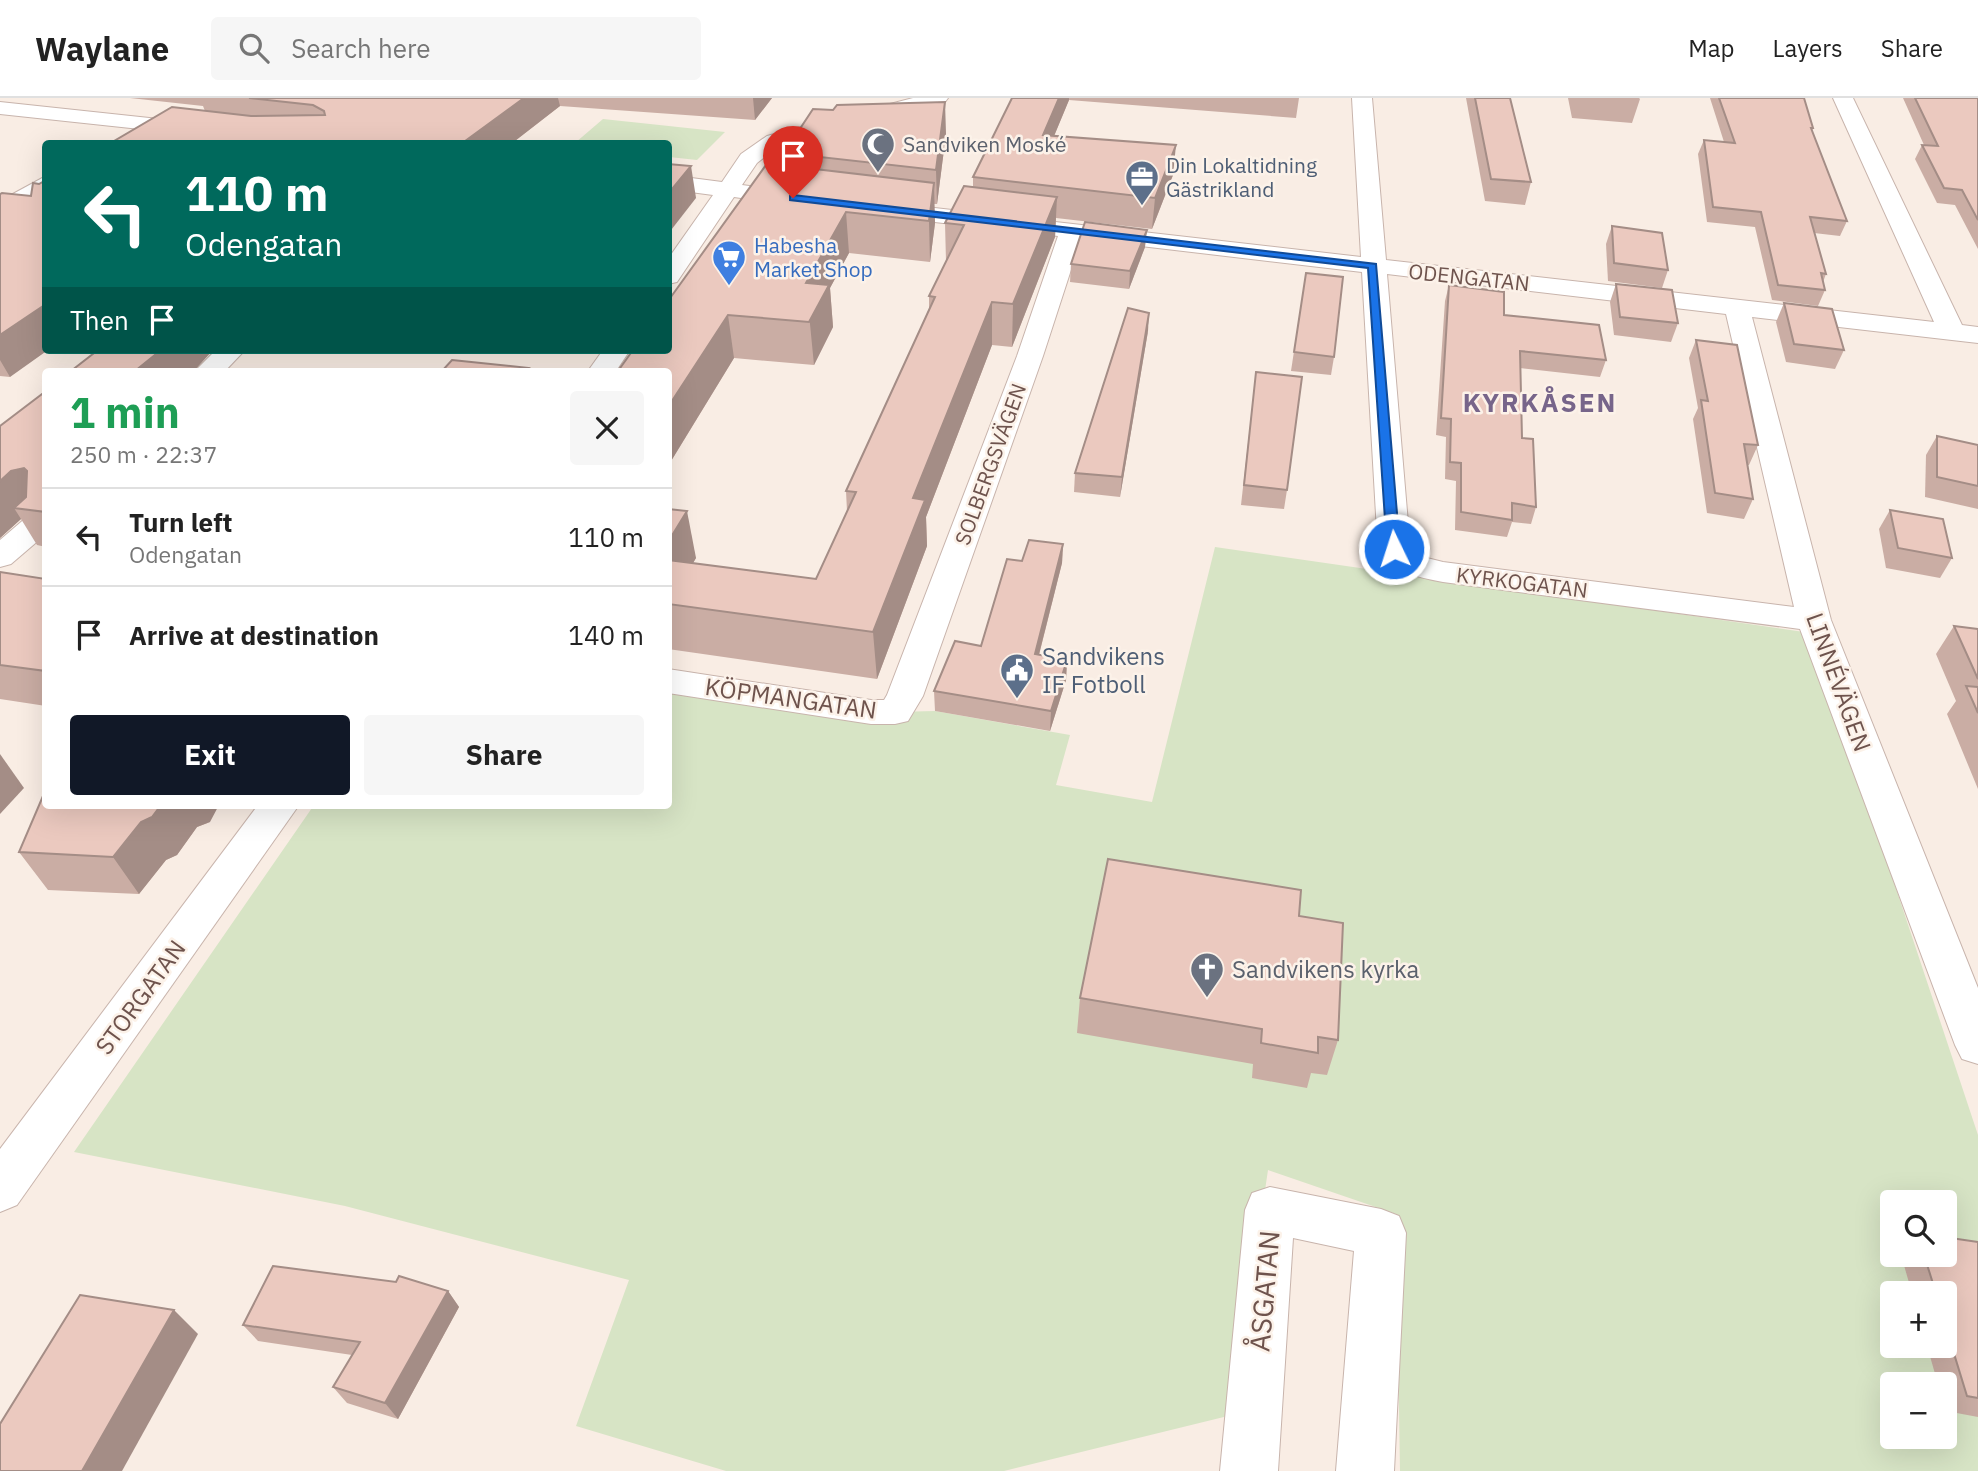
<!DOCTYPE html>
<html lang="en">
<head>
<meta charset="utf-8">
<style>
  body { margin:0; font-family:"IBM Plex Sans",sans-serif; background:#f6f6f6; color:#222; height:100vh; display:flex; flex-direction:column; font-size:26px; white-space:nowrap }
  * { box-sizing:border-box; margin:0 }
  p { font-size:23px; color:#767676 }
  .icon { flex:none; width:38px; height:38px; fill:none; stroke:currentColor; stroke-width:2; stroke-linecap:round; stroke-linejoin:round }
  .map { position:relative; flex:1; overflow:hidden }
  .details { position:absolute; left:42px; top:270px; width:630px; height:441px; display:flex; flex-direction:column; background:#fff; border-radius:7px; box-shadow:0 7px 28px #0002 }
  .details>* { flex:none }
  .top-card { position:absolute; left:42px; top:42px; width:630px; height:214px; border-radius:7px; box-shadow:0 7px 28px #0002; background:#00695c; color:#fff; overflow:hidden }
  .controls { position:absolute; left:1880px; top:1092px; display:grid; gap:14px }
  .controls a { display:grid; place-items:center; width:77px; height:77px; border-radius:7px; background:#fff; box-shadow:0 7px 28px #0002; font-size:35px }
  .pin { position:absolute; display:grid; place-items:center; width:60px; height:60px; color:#fff; margin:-72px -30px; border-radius:50% 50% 50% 0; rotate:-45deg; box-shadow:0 0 7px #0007 }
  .pin .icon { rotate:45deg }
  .me { position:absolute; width:77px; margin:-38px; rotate:356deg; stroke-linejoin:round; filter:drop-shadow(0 0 5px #0008) }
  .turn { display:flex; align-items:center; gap:24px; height:147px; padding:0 28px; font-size:32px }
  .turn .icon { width:91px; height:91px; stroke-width:2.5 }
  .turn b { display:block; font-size:49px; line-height:60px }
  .then { display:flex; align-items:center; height:66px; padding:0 28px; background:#0003; gap:14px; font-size:26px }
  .round { display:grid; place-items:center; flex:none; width:74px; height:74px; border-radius:7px; background:#f6f6f6 }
  .head { display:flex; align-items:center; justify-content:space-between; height:119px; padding:0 28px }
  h1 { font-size:42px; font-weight:700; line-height:52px; color:#1e9e55 }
  .primary-button { display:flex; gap:14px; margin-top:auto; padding:14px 28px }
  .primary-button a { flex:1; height:80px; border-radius:7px; background:#111827; color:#fff; font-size:28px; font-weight:700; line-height:80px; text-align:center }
  .primary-button a+a { background:#f6f6f6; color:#222 }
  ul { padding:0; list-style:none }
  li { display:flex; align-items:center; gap:21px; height:98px; padding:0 28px; border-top:2px solid #e0e0e0 }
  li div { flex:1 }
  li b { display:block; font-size:26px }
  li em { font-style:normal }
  header { display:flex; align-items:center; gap:42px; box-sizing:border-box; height:98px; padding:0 35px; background:#fff; border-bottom:2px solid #e0e0e0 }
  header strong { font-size:33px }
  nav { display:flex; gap:38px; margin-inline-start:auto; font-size:24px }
  .search { width:490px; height:63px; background:#f6f6f6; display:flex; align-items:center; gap:18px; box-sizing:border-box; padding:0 24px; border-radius:7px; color:#767676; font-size:26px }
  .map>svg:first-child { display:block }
</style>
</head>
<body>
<header>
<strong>Waylane</strong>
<div class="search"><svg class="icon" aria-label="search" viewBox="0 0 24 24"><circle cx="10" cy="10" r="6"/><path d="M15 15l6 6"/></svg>Search here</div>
<nav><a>Map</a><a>Layers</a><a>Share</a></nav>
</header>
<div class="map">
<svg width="1978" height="1373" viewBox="0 0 1978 1373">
  <rect width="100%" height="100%" fill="#f9ede4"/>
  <g fill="#d7e4c5" fill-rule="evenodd">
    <polygon points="603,21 725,34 697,62 669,59 668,46 575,45"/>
    <path d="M1215,449L1811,535L1978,1037V1373H1400L1396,1116L1268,1072L1232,1317L1004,1373H726L576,1328L629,1182L345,1108L74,1054L314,707H668L669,583L895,614L935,613L1070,637L1056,687L1152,704ZM1892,1104H1944V1157H1892ZM1892,1195H1944V1248H1892ZM1892,1286H1944V1339H1892Z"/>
  </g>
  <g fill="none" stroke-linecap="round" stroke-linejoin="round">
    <g stroke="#c8b4ac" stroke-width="2">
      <g id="minor">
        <polygon points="913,0 948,0 945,4 781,46 757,65 742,87 806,96 809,101 806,106 798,108 734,99 677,184 668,186 668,161 713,97 668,91 668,77 722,84 741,56 767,38"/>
        <path d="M1352,0H1372L1386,162L1934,224L1833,0H1853L1962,227L1978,229V245L1752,219L1831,522L1978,890V966L1962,961L1955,947L1800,531L1443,484C1416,479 1394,474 1378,451L1362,174L1081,141L1043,258L923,598L908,623L895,626H871L668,595V571L871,602H884L887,597L1017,258L1058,138L882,118L874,116L871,111L874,106L882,104L1361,159ZM1387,176L1726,216L1794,509L1443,464L1427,460L1410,449Z"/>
        <polygon points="0,4 196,25 203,27 206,31 203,35 196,37 0,16"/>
        <polygon points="46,78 46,95 8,118 0,120 0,103"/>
        <polygon points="216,252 245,252 225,273 195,273"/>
        <polygon points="603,252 630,252 616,273 588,273"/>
        <polygon points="46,410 46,436 11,466 0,469 0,442 35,412"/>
        <polygon points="258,707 299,707 17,1107 0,1114 0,1051"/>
        <polygon points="1270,1089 1381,1111 1399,1118 1406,1135 1394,1373 1336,1373 1354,1153 1293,1140 1278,1373 1220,1373 1245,1112 1252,1095"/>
      </g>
    </g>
    <use href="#minor" fill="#fff" fill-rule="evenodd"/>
  </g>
  <g fill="#caada4">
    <polygon points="130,0 772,0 755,22 560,8 511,46 109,46 205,13 203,8"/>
    <polygon points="1012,0 1299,0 1296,20 1069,2 1054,38 1173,77 1152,131 1056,120 1055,139 1012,249 992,247 926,419 927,448 877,581 668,551 668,411 696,460 693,465 816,481 847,413 846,393 929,211 929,198 946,163 945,125 973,89 973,79"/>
    <polygon points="1466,0 1510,0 1531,84 1525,107 1485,103"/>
    <polygon points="1568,0 1639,0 1640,1 1632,25 1572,20"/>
    <polygon points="1710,0 1804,0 1813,30 1812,33 1847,123 1840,138 1814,135 1826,176 1823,184 1825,192 1818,208 1772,202 1755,129 1707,124 1698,56 1704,42 1724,44"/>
    <polygon points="1903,0 1978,0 1978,151 1955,107 1937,105 1915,61 1922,47 1924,47"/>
    <polygon points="946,36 937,106 934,106 935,125 930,164 849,155 830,190 833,229 814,267 734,260 668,368 668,273 785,68 784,55"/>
    <polygon points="39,86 10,279 0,278 0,96 31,98"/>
    <polygon points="1612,128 1668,172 1662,190 1608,183 1606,146"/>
    <polygon points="1145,149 1129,191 1070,184 1071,166"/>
    <polygon points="1306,175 1334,259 1331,277 1291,273"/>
    <polygon points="1616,186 1678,225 1671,244 1614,237 1610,204"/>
    <polygon points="1449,187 1504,217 1606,262 1600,279 1520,270 1522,340 1536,409 1531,426 1512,424 1507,439 1455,432 1456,383 1445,381 1446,339 1436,337 1445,203"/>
    <polygon points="1784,205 1844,252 1835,271 1786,264 1776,224"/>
    <polygon points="1148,233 1120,399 1074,394 1075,375"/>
    <polygon points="1696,242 1758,347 1749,367 1747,367 1753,401 1744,421 1707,415 1693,321 1698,310 1689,260"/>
    <polygon points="1256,274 1287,392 1284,411 1241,407"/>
    <polygon points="46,293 46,449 37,447 21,421 0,440"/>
    <polygon points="1937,338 1978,347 1978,411 1925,399 1926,357"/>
    <polygon points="1890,412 1952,460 1940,480 1886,470 1879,431"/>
    <polygon points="1063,446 1062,465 1039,557 1067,562 1066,582 1050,633 935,613 934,593 981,548 1022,463"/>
    <polygon points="0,474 46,481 46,608 0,601"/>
    <polygon points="1954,528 1978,531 1978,691 1947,616 1956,603 1936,556"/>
    <polygon points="210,724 197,729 177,757 166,762 139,796 48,792 19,754"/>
    <polygon points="1299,818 1338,942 1327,977 1311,975 1307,990 1252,980 1253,966 1077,935 1080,900"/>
    <polygon points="1978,1144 1978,1319 1946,1313 1944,1308 1944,1286 1938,1286 1927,1248 1944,1248 1944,1195 1912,1195 1901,1157 1944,1157"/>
    <polygon points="448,1193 459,1209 398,1321 347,1305 333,1289 352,1257 258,1243 243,1227"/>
  </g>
  <g fill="#a48d86">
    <polygon points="524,0 558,0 560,8 511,46 461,46"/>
    <polygon points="753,0 772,0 755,22"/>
    <polygon points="1059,0 1069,0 1069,2 1042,67 1043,37"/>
    <polygon points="945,4 946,36 937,106 936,72"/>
    <polygon points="1176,47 1173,77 1152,131 1155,100"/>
    <polygon points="691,68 696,100 668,136 668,96"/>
    <polygon points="934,85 935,125 930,164 929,123"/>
    <polygon points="1057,99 1055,139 1012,249 1013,206"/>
    <polygon points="846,114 849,155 830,190 833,229 814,267 806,185"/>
    <polygon points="1147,132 1145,149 1129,191 1130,173"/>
    <polygon points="992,204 992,247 926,419 927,448 877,581 873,534 913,400"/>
    <polygon points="46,206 46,252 48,252 10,279 0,262 0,237"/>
    <polygon points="1149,215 1148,233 1120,399 1122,379"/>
    <polygon points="728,217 734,260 668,368 668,309"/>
    <polygon points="161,252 213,252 194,273 135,273"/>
    <polygon points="24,370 46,407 14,410 21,421 0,440 0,383 11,373"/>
    <polygon points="687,413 696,460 668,507 668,444"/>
    <polygon points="1063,446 1062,465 1034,576 1035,556"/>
    <polygon points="1067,562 1066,582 1050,633 1051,613"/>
    <polygon points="0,656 24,690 0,716"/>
    <polygon points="161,707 219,707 210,724 197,729 177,757 166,762 139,796 113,759 141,724"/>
    <polygon points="448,1193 459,1209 398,1321 385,1305"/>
    <polygon points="174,1212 198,1236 122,1373 82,1373"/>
  </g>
  <g fill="#ebc9bf" stroke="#a48d86" stroke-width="2">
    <polygon points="249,0 524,0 461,46 109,46 172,9 251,18 325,17 324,13 313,7"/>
    <polygon points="1012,0 1059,0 1043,37 1176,47 1155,100 973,79"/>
    <polygon points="1475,0 1510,0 1531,84 1491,81"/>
    <polygon points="1719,0 1804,0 1813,30 1811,30 1847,123 1810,119 1826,176 1821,175 1825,192 1778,187 1761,114 1713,109 1704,42 1735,45"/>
    <polygon points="1915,0 1978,0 1978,122 1962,92 1944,90 1922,47 1938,48"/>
    <polygon points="945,4 936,72 784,55 813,11 833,12 837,7"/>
    <polygon points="668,66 691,68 668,96"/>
    <polygon points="772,66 934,85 929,123 846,114 806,185 829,187 809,224 728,217 668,309 668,273 618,273 633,252 668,252 668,203 766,67"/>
    <polygon points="46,82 46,206 0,237 0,96 2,95 31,98 33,85 39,86"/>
    <polygon points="964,88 1057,99 1013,206 992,204 913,400 925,402 873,534 668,506 668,462 816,481 856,394 846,393 935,199 929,198 964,127 945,125"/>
    <polygon points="1085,124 1147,132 1130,173 1071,166"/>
    <polygon points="1612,128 1662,135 1668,172 1614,165"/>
    <polygon points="1306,175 1343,179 1334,259 1294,254"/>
    <polygon points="1616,186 1672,192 1678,225 1620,219"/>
    <polygon points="1449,187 1504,194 1504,217 1599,227 1606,262 1520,253 1522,340 1533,341 1536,409 1512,405 1512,422 1461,414 1461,365 1450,364 1451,321 1441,320"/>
    <polygon points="1784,205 1832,211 1844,252 1794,246"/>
    <polygon points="1128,210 1149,215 1122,379 1075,375"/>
    <polygon points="1696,242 1737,247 1758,347 1744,346 1753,401 1715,395 1701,302 1708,303"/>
    <polygon points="98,252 161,252 135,273 71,273"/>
    <polygon points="452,262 529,270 527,273 442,273"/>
    <polygon points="1256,274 1302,279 1287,392 1244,387"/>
    <polygon points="46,293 46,414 14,410 26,399 27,373 24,370 11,373 0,383 0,328"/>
    <polygon points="1937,338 1978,347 1978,388 1937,379"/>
    <polygon points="668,411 687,413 668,444"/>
    <polygon points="1890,412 1943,421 1952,460 1898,450"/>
    <polygon points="1029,442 1063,446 1035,556 1067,562 1051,613 934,593 955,543 981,548 1007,461 1022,463"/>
    <polygon points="0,474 46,481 46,573 0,567"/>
    <polygon points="1954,528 1978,531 1978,581"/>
    <polygon points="1966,588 1978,589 1978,615"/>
    <polygon points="46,691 46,707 161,707 152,719 141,724 113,759 19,754"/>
    <polygon points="1108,761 1301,792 1299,818 1343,825 1338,942 1318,939 1318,955 1261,945 1262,931 1080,900"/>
    <polygon points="1944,1139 1978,1144 1978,1300 1967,1298 1944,1223 1944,1195 1936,1195 1924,1157 1944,1157"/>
    <polygon points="273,1168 396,1184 399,1178 448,1193 385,1305 333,1289 360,1244 243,1227"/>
    <polygon points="80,1197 174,1212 82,1373 0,1373 0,1326"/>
  </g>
  <polygon fill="#1a73e8" stroke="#114b97" stroke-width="2" points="793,97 1376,166 1400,451 1394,455 1387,451 1368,170 790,102 790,98"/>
  <defs>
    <g id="mosque-pin" transform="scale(1.75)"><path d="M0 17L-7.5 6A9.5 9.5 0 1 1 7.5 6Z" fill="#6b7280" stroke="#fcf2e9"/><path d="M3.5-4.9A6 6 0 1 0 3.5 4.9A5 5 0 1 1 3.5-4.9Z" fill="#fff"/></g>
    <g id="office-pin" transform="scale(1.75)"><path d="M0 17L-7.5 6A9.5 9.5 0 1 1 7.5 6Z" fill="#5c6f8a" stroke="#fcf2e9"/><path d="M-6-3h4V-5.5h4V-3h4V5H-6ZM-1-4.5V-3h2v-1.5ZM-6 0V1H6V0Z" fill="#fff"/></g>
    <g id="supermarket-pin" transform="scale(1.75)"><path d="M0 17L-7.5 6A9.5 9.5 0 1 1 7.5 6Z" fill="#3f7fe0" stroke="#fcf2e9"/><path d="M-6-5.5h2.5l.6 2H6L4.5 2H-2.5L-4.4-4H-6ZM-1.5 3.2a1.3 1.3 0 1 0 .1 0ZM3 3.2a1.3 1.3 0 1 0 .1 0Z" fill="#fff"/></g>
    <g id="civic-pin" transform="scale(1.75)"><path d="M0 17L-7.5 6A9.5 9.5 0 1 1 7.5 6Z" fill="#5c6f8a" stroke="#fcf2e9"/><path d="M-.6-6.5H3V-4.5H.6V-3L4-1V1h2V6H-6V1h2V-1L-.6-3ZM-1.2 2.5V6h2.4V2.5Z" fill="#fff"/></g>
    <g id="church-pin" transform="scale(1.75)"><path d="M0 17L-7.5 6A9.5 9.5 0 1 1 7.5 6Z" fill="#6b7280" stroke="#fcf2e9"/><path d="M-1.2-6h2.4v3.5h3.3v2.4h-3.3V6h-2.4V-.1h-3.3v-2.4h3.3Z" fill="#fff"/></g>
  </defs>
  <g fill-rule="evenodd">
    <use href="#mosque-pin" x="878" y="46"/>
    <use href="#office-pin" x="1142" y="79"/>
    <use href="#supermarket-pin" x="729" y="159"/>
    <use href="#civic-pin" x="1017" y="572"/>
    <use href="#church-pin" x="1207" y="871"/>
  </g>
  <g text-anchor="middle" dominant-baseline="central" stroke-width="5" stroke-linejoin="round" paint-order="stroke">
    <g font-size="21" fill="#5b616d" stroke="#fcf2e9" text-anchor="start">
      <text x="903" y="46">Sandviken Moské</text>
    </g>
    <g font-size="21" fill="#4e5e75" stroke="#fcf2e9" text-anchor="start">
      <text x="1166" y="67">Din Lokaltidning<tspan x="1166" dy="24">Gästrikland</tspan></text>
    </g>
    <g font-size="21" fill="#366cbe" stroke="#fcf2e9" text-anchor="start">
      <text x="754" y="147">Habesha<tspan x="754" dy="24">Market Shop</tspan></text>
    </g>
    <g font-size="21" fill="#6e534d" stroke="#fcf2e9">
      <text transform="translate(1469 179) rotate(6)">ODENGATAN</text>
      <text transform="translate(990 366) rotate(-70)">SOLBERGSVÄGEN</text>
      <text transform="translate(1522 484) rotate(7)">KYRKOGATAN</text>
    </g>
    <g font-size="24" fill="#4e5e75" stroke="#fcf2e9" text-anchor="start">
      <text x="1042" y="558">Sandvikens<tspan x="1042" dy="28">IF Fotboll</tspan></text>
    </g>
    <g font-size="24" fill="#6e534d" stroke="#fcf2e9">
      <text transform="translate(1839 584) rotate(70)">LINNÉVÄGEN</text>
      <text transform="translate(791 600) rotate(8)">KÖPMANGATAN</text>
      <text transform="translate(140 899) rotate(-54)">STORGATAN</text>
    </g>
    <g font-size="24" fill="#5b616d" stroke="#fcf2e9" text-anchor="start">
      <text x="1232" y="871">Sandvikens kyrka</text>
    </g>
    <g font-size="26" font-weight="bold" letter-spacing="2" fill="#77658a" stroke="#fcf2e9">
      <text x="1540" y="304">KYRKÅSEN</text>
    </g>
    <g font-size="28" fill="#6e534d" stroke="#fcf2e9">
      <text transform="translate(1264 1193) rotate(-85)">ÅSGATAN</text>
    </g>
  </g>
</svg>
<div class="controls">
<a><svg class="icon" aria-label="search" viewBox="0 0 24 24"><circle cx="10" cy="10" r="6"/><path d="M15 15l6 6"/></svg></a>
<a>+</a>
<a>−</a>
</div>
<div class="pin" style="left:793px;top:100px;background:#d93025"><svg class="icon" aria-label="arrive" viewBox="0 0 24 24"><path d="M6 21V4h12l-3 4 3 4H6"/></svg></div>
<svg class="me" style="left:1394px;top:451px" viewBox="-20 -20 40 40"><circle r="17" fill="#1a73e8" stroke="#fff" stroke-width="3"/><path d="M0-11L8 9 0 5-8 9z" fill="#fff"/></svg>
<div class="top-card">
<div class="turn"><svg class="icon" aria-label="left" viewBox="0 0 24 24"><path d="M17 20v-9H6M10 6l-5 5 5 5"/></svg><div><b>110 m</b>Odengatan</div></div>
<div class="then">Then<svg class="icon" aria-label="arrive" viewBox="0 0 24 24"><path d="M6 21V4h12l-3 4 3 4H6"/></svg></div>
</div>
<section class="details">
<div class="head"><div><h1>1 min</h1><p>250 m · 22:37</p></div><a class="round"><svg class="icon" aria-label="close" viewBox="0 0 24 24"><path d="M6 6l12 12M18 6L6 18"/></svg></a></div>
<ul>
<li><svg class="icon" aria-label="left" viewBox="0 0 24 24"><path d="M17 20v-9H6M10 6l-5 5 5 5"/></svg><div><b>Turn left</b><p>Odengatan</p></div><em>110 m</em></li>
<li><svg class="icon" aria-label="arrive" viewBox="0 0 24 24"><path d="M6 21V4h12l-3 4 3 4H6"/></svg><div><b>Arrive at destination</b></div><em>140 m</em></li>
</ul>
<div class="primary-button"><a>Exit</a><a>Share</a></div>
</section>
</div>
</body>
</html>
